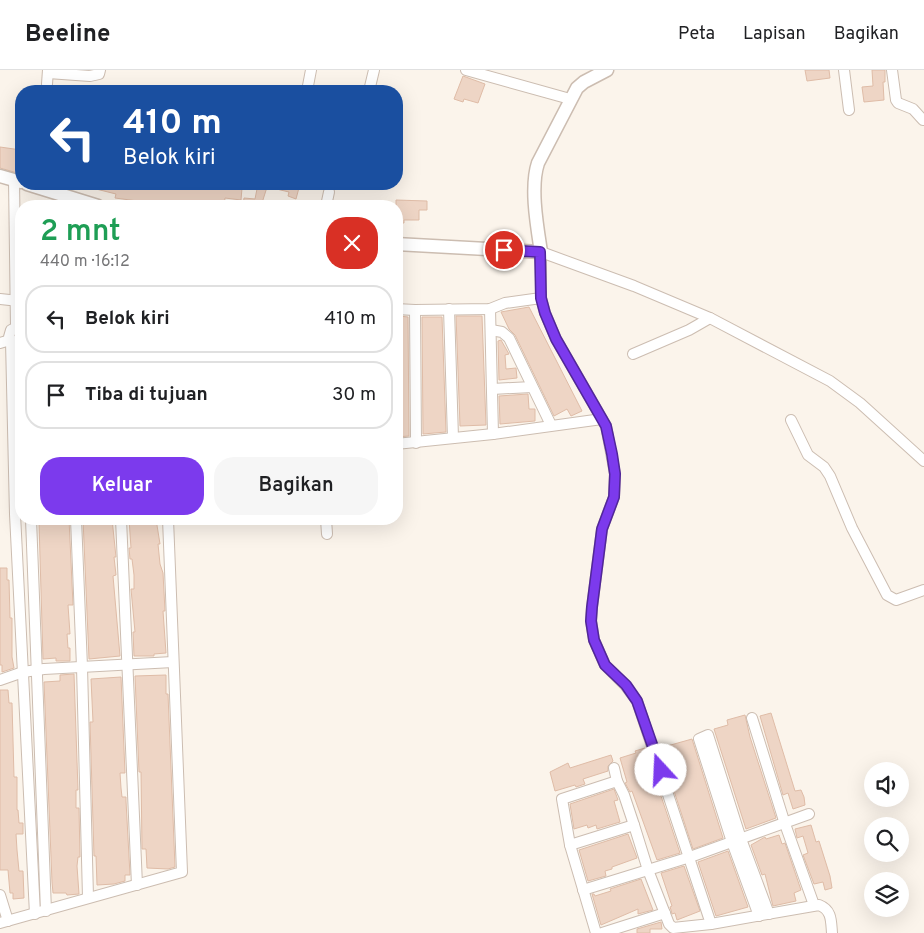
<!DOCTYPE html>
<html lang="id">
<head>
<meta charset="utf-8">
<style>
  body { margin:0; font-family:Overpass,sans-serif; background:#f6f6f6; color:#202124; height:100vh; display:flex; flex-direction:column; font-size:19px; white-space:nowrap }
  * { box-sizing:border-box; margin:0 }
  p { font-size:16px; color:#757577 }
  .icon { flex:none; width:28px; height:28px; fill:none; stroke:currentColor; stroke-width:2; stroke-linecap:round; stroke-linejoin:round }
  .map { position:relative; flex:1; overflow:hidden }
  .panel { position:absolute; left:15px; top:130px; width:388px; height:325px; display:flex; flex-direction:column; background:#fff; border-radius:20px; box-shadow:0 5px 20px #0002 }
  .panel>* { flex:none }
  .guide { position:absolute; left:15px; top:15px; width:388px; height:105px; border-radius:20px; box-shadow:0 5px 20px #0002; background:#1a4fa0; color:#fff; overflow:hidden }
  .buttons { position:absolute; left:864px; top:692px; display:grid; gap:10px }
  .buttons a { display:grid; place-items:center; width:45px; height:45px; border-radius:50%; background:#fff; box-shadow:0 5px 20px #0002; font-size:25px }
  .pin { position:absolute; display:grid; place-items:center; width:42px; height:42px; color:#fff; margin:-21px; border:2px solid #fff; border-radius:50%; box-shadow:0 1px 5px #0007 }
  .me { position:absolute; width:55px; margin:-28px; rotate:340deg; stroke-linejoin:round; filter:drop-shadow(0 0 4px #0008) }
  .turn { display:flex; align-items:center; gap:18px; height:105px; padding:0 25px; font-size:22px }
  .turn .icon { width:65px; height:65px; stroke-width:2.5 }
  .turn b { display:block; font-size:35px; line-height:42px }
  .round { display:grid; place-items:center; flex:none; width:52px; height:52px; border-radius:20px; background:#f6f6f6 }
  .headline { display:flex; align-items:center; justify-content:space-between; height:85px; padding:0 25px }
  h1 { font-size:30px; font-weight:600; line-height:38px; color:#1e9e55 }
  .cta { display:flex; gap:10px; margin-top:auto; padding:10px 25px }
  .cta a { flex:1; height:58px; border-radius:20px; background:#7c3aed; color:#fff; font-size:20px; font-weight:600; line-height:58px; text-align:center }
  .cta a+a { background:#f6f6f6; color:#202124 }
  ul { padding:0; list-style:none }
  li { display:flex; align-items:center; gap:15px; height:68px; margin:0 10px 8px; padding:0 15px; border:2px solid #e0e0e0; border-radius:20px }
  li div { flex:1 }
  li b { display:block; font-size:19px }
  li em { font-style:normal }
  header { display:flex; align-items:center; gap:30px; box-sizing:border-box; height:70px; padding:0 25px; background:#fff; border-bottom:1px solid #e0e0e0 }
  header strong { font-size:24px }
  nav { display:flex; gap:28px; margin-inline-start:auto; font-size:18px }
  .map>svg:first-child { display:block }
</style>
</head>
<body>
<header>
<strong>Beeline</strong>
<nav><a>Peta</a><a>Lapisan</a><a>Bagikan</a></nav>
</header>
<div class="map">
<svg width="924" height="863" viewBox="0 0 924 863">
  <rect width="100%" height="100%" fill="#fbf4eb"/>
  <g fill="#eed5c5" stroke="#dfbca7">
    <polygon points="805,0 829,0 830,8 807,11"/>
    <polygon points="872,0 885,0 885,12 883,12 884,30 864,32 862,17 873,16"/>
    <polygon points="463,6 485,14 478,33 464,29 463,32 454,29"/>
    <polygon points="0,77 21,80 21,104 0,98"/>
    <polygon points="84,114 187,114 204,116 204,114 234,114 234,117 242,118 241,130 225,128 224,136 153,136 145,134 145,132 115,128 116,124 84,116"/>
    <polygon points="258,114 268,114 261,136 243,136 244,128 255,129"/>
    <polygon points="268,114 300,114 296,129 288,126 289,122 268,117"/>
    <polygon points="396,130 427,131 427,140 419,140 419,150 404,150 404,153 396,153"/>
    <polygon points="529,237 582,341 571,346 567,339 554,346 515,265 509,259 501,242"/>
    <polygon points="399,246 408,247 409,366 396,367 396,319 399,319"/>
    <polygon points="456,246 482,246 486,355 460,356"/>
    <polygon points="422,247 442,247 446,362 423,364"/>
    <polygon points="501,270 509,284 505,285 506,299 516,298 517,308 499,310 498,271"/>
    <polygon points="528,324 529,339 535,339 535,351 500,354 499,326"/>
    <polygon points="54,449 69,449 73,535 68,535 70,564 67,564 68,578 70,578 70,591 56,591 56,588 43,589 39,453 54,452"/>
    <polygon points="83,449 112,449 116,487 114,487 116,505 113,506 120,586 89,589"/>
    <polygon points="129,449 156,449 160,474 158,474 160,494 163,503 165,541 163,541 166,583 154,584 154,586 134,586 133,562 135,562 131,519 134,519 134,505 132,489 130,489 129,478 131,478"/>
    <polygon points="0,498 7,498 7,510 9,510 10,548 12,548 12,587 14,598 2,602 2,595 0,595"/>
    <polygon points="74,604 78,720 76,720 76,738 79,738 80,787 78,787 77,796 79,824 67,825 66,823 53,823 52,812 44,612 60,611 60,605"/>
    <polygon points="166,605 166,624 168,624 175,797 168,799 147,798 146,779 142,779 141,702 139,702 135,606"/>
    <polygon points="121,607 125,703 120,703 121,718 122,727 126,727 126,731 130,805 125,805 125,811 114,814 97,815 96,786 94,786 90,652 93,652 91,609"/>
    <polygon points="0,620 8,620 9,633 12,633 14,707 17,707 17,740 18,740 19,753 23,753 23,764 16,764 17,780 19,801 23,801 24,828 13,829 13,823 10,823 8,800 0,800"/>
    <polygon points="771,643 795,721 801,720 804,727 805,735 793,739 788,723 783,725 760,646"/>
    <polygon points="745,645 750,667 776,748 746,759 714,659 728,655 727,650"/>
    <polygon points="692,669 723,768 693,779 660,678"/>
    <polygon points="645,678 680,783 657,790 632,721 630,722 625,713 627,712 620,688 636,683 635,681"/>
    <polygon points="611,685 613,691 608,696 608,701 583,709 585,714 576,717 575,715 555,721 550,702 568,693 570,698"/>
    <polygon points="614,719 618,730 614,731 620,752 597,759 596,755 588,758 587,755 574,759 570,734"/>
    <polygon points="811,755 816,772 819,771 830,806 832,818 825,820 823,812 814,814 803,785 808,783 803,766 797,768 795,759"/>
    <polygon points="628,764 637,788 612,797 612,799 605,801 606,806 588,811 579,780"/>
    <polygon points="779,765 782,774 785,773 801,820 794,823 796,831 773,836 765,804 762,805 751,775 765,767 766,769"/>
    <polygon points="728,781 748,837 716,846 698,792"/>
    <polygon points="684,796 700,841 677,850 675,843 672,844 671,840 670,837 672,836 661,803"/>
    <polygon points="641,809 653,840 638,844 638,839 601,855 592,824 594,824 595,826 611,821 610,819"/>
    <polygon points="661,852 662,859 650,859 650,863 637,863 637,859"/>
  </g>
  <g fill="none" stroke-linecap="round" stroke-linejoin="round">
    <g stroke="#ccbdb1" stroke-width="12">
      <g id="minor">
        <polyline points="466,0 570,29"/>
        <polyline points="844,0 849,40"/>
        <polyline points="892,0 896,30 898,33 913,39 923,50"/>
        <polyline points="48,3 90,6 99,4 100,0"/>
        <polyline points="47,14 48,0"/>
        <polyline points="307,21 311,0"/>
        <polyline points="369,21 374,0"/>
        <polyline points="14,109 16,258"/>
        <polyline points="326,136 329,122"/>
        <polyline points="0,229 19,231"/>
        <polyline points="396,239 415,240 490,239 505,233 541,228"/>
        <polyline points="449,239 453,368"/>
        <polyline points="490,239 493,364"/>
        <polyline points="415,240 416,373"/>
        <polyline points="20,259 16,258 11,260 9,267 14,273 21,271"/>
        <polyline points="491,260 502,262 509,268 551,355"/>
        <polyline points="11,271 15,444 35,844"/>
        <polyline points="0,273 10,270"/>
        <polyline points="633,284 689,260 710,248"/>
        <polyline points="492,319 532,317"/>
        <polyline points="791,350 808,385 824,397 830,406 852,458 887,525 896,530 924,520"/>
        <polyline points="396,374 493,364 602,349"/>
        <polyline points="31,449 46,841"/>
        <polyline points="76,449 82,597 88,827"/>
        <polyline points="121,449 137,815"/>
        <polyline points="326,449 327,464"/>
        <polyline points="0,610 23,602 44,599 173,592"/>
        <polyline points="752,648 785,754 814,835"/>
        <polyline points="614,698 617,711"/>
        <path d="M570,775L634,755L648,800L669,854L673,858L711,854L819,835C832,840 831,851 832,863"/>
        <polyline points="583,820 690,787 809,744"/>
        <polyline points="0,825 8,851"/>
        <polyline points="759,846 732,772 699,669 708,665 741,769 769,844"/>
        <polyline points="0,853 182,802 168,449"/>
        <polyline points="711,854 637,631 625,615 605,595 594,570 591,551 592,537 602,459 614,427 615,404 606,356 556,269 545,243 541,228 541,182 634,216 710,248 830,311 860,333 924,391"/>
        <polyline points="596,863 570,775 562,729 617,711 624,725 634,755"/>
        <polyline points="602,863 665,843"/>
      </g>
    </g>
    <g stroke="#ccbdb1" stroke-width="15">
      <g id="tertiary">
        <polyline points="0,106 21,112"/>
        <polyline points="27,114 98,136"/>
        <path d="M396,174L541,182C537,156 530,117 538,93L577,18L584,12L607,0"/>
      </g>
    </g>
    <use href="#minor" stroke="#fff" stroke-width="10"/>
    <use href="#tertiary" stroke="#fff" stroke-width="12"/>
  </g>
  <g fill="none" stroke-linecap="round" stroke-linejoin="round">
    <g stroke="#51269a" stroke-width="12">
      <polyline id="route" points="504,180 540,182 541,228 545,243 556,269 606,356 612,384 615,404 614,427 602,459 592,537 591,551 594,570 605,595 626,615 637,631 661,700"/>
    </g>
    <use href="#route" stroke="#7c3aed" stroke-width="9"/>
  </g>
</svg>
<div class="buttons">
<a><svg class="icon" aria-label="sound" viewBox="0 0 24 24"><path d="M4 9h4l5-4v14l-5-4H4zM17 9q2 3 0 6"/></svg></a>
<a><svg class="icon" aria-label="search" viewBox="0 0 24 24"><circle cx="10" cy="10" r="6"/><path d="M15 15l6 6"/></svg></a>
<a><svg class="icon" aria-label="layers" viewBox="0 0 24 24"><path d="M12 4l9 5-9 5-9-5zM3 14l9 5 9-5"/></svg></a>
</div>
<div class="pin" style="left:504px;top:180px;background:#d93025"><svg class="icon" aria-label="arrive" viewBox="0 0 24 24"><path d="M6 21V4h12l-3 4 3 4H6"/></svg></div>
<svg class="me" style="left:661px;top:700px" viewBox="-20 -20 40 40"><circle r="19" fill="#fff"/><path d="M0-13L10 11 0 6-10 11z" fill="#7c3aed"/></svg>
<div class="guide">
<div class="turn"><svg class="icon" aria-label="left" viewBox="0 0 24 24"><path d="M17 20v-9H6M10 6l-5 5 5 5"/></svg><div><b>410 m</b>Belok kiri</div></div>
</div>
<section class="panel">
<div class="headline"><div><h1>2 mnt</h1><p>440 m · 16:12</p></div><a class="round" style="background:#d93025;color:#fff"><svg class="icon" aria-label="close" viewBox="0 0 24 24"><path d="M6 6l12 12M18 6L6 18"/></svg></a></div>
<ul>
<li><svg class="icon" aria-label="left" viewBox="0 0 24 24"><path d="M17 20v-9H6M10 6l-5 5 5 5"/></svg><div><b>Belok kiri</b></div><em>410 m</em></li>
<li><svg class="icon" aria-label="arrive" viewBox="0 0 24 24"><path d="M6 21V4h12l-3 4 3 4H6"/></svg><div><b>Tiba di tujuan</b></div><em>30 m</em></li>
</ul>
<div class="cta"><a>Keluar</a><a>Bagikan</a></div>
</section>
</div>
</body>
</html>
